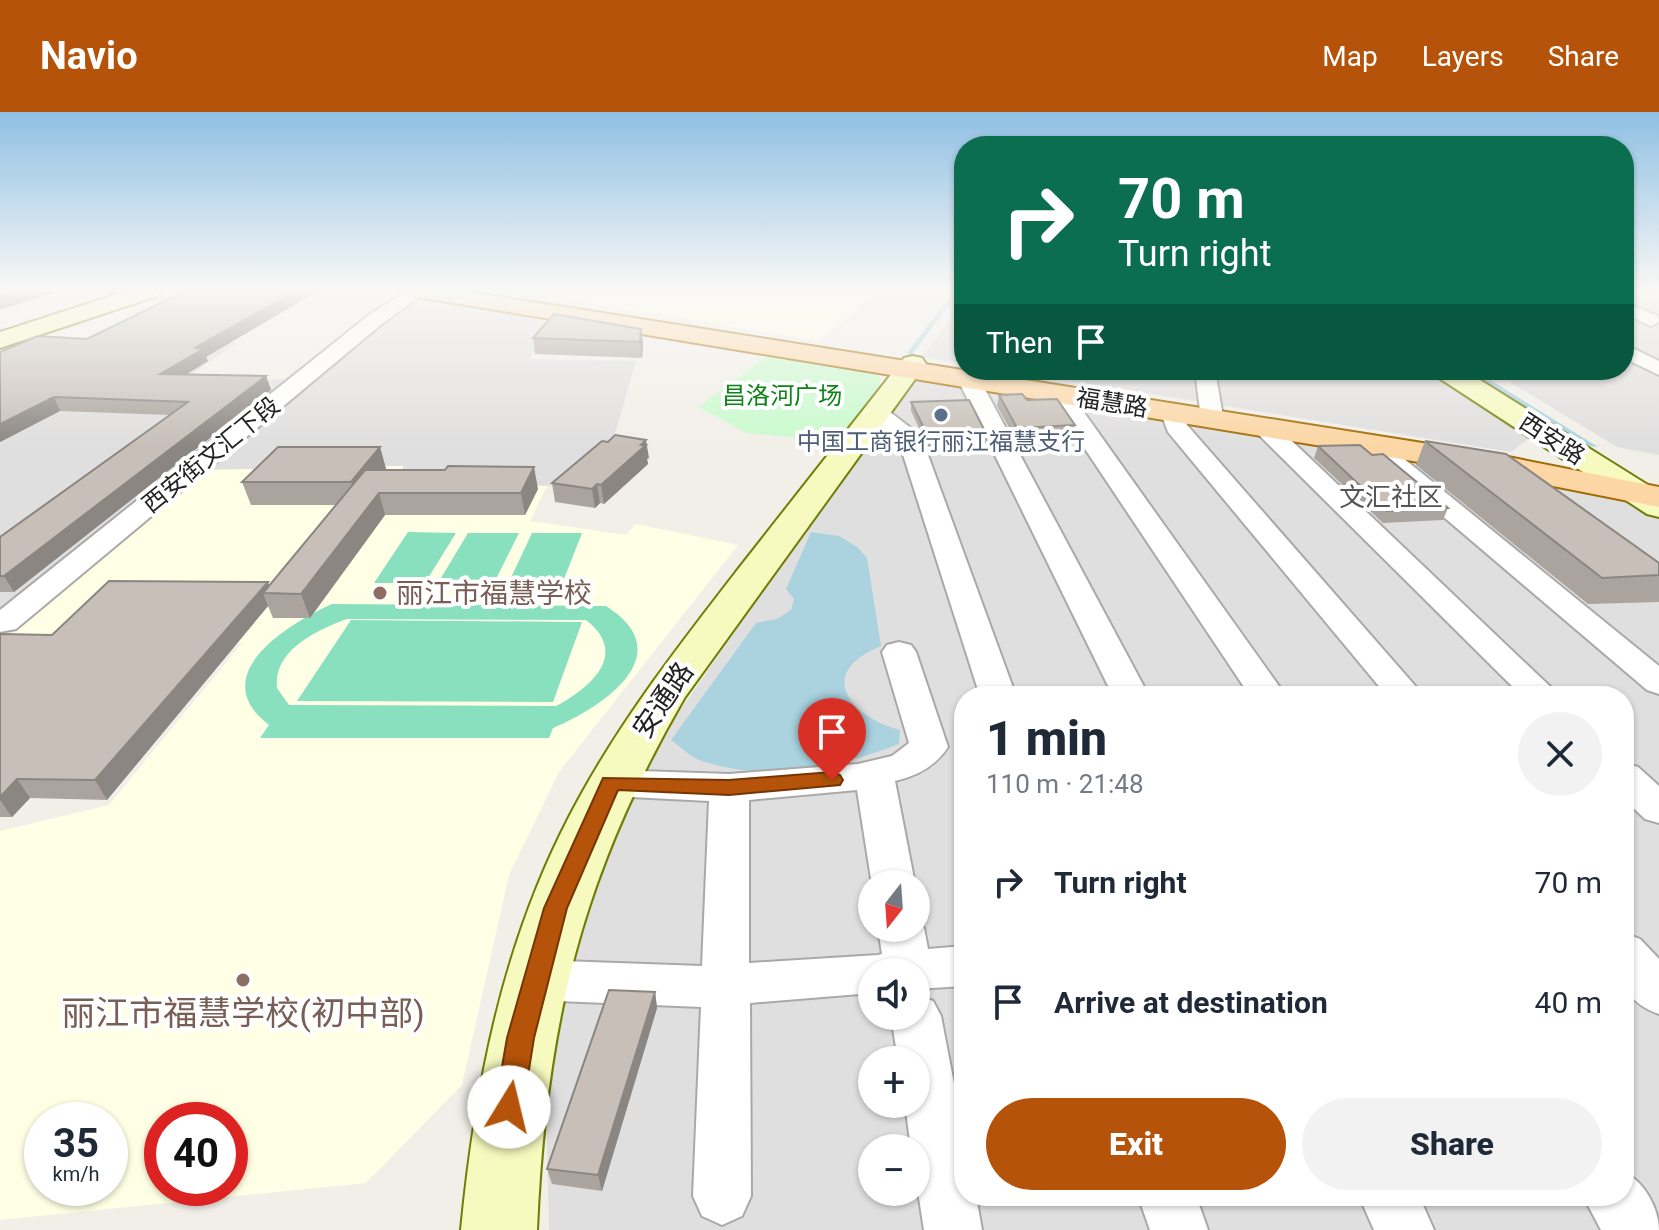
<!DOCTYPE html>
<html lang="en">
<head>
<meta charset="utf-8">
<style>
  body { margin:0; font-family:Roboto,"Noto Sans SC",sans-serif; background:#f2f2f3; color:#1f2937; height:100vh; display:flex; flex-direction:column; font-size:30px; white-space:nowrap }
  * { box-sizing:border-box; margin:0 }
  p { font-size:26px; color:#747a83 }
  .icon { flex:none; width:44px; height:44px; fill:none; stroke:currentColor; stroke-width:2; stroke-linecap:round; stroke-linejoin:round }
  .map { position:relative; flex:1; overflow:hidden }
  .drawer { position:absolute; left:954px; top:574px; width:680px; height:520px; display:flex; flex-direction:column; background:#fff; border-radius:32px; box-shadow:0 2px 6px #0004 }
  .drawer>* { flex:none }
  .top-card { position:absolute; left:954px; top:24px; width:680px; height:244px; border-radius:32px; box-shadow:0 2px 6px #0004; background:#0b6e4f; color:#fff; overflow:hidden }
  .needle { width:52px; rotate:197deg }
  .fabs { position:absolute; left:858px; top:758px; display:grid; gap:16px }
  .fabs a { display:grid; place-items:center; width:72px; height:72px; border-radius:50%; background:#fff; box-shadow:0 2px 6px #0004; font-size:40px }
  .speed { position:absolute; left:24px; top:990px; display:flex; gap:16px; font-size:40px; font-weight:700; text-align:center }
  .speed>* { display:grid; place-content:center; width:104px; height:104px; border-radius:50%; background:#fff; box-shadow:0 2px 6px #0004; line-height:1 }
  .speed small { font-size:20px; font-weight:400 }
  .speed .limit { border:12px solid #d22; background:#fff; color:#111 }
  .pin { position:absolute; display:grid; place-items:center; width:68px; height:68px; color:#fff; margin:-82px -34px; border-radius:50% 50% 50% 0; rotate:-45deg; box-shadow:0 0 8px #0007 }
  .pin .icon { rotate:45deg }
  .me { position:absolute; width:88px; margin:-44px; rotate:9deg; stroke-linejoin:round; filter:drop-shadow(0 0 6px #0008) }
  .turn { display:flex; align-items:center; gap:28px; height:168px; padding:0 32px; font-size:36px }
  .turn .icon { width:104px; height:104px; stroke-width:2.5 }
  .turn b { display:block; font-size:56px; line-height:68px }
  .then { display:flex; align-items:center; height:76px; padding:0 32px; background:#0003; gap:16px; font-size:30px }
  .round { display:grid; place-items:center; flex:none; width:84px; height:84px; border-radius:42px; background:#f2f2f3 }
  .headline { display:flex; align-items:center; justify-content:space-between; height:136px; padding:0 32px }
  h1 { font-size:48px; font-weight:800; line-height:60px }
  .cta { display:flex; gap:16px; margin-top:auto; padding:16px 32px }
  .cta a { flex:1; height:92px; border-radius:48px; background:#b45309; color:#fff; font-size:32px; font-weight:800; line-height:92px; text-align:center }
  .cta a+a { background:#f2f2f3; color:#1f2937 }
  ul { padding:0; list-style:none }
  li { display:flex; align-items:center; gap:24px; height:120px; padding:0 32px }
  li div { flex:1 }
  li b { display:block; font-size:30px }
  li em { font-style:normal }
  header { display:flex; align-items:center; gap:48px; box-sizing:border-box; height:112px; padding:0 40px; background:#b45309; color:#fff }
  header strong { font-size:38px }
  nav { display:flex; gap:44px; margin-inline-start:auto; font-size:28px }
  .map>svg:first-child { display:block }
</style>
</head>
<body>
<header>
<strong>Navio</strong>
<nav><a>Map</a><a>Layers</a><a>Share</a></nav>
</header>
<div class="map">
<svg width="1659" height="1118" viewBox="0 0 1659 1118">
  <rect width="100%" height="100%" fill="#f2efe9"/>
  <g fill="#e0dfdf" fill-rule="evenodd">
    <polygon points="1624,179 1659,179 1659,251 1624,232"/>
    <polygon points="964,182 964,252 921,245 940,223"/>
    <polygon points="413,186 559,211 528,247 636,249 611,335 567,374 397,372 403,354 202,358"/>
    <polygon points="146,227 237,231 186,266 292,268 0,500 0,248"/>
    <polygon points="1624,241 1659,261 1659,343 1617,335 1490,258 1624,258"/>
    <polygon points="1002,258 1436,258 1533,323 1511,340"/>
    <path d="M924,267L1574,373L1639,389L1659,402V1118H549L546,995L551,931L590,768L655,634L911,268ZM964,584H1624V1084H964ZM872,772H916V816H872ZM872,860H916V904H872ZM872,948H916V992H872ZM872,1036H916V1080H872Z"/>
  </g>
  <g fill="#ffffe5" fill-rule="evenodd">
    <polygon points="574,179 880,179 818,229 558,186"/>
    <path d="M403,354L398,372L547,374L530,409L626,423L636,412L738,433L559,660L509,763L462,973L366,1071L0,1108V719L109,693L242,531L5,529L202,358ZM42,1008H110V1076H42ZM162,1008H230V1076H162Z"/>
  </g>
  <polygon fill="#c8facc" points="770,242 870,258 880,264 880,272 839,329 747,321 698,295"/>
  <g fill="#88e0be" fill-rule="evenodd">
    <polygon points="408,420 456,421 425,471 374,471"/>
    <polygon points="468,421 519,421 494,471 438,471"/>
    <polygon points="532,421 582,421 562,472 508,472"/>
    <path d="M332,492L606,494C682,542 603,595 553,616L549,626H260L269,613C204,563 288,512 332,492ZM347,507L586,508C630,542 590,576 556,594L289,593L277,576C273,538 317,518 347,507Z"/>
    <polygon points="351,508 582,510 553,590 297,589"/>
  </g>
  <g fill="#aad3df">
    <polygon points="1458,258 1474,258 1598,335 1576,332"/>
    <path d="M811,420L839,424L857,435L867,446L881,534C815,561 849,604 900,618L899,632C839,656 765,670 702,649C691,646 681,635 671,628L756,511L777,507L791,498L794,487L786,477Z"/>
  </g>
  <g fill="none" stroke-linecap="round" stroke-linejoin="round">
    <polyline stroke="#aad3df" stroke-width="5" points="910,241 957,179"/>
    <g stroke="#a9a9a9" stroke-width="4">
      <g id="street">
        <polygon points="407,179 427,179 383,211 16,517 0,520 0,498 369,203"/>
        <polygon points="1624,190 1658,204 1659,210 1651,214 1624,202"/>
        <polygon points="1624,232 1659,249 1659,263 1624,246"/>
        <polygon points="1195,258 1215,258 1222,299 1219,304 1203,304 1200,299"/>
        <polygon points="969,262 980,268 1149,584 1113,584 958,268"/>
        <polygon points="1060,276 1068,278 1286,584 1250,584 1049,283"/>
        <polygon points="877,294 885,296 921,324 1016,584 980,584 898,327 866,301 869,296"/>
        <polygon points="1172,294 1180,296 1187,313 1424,584 1387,584 1168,320 1161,301 1164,296"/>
        <polygon points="1265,309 1273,311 1560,584 1522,584 1257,321 1253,316 1257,311"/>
        <polygon points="1373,326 1381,328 1659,554 1659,582 1647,578 1365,338 1361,333 1365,328"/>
        <path d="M899,530L911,533L916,540L948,635C935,655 916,664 895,669L915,772L872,773L857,678L749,688V851L878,843L882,842L878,816H916V803L924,816L928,837L964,834V874L916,877V860H872V881L750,891L751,1084L742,1104L722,1113L702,1104L693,1084L701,895L534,888L517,882L510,868L517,854L534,848L702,854L709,689L611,684L597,680L592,671L597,662L611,658L729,662L858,652L892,644L909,631L882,540L887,533Z"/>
        <polygon points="1624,651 1638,655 1659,674 1659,711 1645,707 1624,687"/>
        <path d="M1624,821L1640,827L1659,847V902C1615,886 1624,860 1624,821Z"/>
        <polygon points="916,883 933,889 941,904 964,1024 964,1084 976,1084 982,1118 924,1118 916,1067 916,1036 911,1036 905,992 916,992 916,948 898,948 891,904 916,904"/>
        <path d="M1624,1060C1644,1069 1659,1097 1659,1118H1601L1583,1084H1624Z"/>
        <polygon points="1138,1084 1196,1084 1208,1118 1150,1118"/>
        <polygon points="1359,1084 1419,1084 1434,1118 1374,1118"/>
      </g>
    </g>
    <g stroke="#707d05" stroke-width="4">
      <g id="secondary">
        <polygon points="127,179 160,179 157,184 0,236 0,220"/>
        <path d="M913,244L922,246L926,252L685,585C581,764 546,912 537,1118H461C475,975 502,834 569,705C616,614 677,536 739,456C794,386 849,316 904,246Z"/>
        <polygon points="1432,258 1464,258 1659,380 1659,405 1647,402 1436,264"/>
      </g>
    </g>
    <g stroke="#a06b00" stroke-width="4">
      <polygon id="primary" points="412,179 464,179 1498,343 1659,375 1659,395 1498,363 423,186 415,184"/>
    </g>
    <use href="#street" fill="#fff" fill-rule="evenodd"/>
    <use href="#secondary" fill="#f7fabf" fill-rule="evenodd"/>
    <use href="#primary" fill="#fcd6a4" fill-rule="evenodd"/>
  </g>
  <g fill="#aba49e">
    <polygon points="641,217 643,232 642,246 535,242 533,226"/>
    <polygon points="0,240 206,245 208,249 186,262 266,264 271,278 14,480 0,480 0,425 170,303 60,299 0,330"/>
    <polygon points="999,283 1027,288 1075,313 1073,325 1016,328 997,294"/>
    <polygon points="911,290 988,325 987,334 929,337 911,299"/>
    <polygon points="1425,329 1659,451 1659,490 1588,492 1416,353"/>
    <polygon points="1318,334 1372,343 1448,396 1443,408 1383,411 1314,346"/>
    <polygon points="380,335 386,357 538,377 525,403 385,403 310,506 273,506 268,494 107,688 30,686 12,705 0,705 0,522 52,523 269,474 336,393 251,393 242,370"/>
    <polygon points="649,346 647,347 648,352 604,392 600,391 595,396 555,390 552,371"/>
    <polygon points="655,880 657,896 602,1079 552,1072 547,1057"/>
  </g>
  <g fill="#8b8681">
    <polygon points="13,179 60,179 0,198 0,183"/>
    <polygon points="295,179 318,179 206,245 208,249 166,275 160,262 195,236"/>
    <polygon points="641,217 643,232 642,246 640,230"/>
    <polygon points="266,264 271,278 14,480 4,464"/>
    <polygon points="54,285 60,299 0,330 0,312"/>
    <polygon points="646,328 649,346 647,347 648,352 604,392 601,373"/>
    <polygon points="380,335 386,357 358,393 351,370"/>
    <polygon points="534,355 538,377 525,403 521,381"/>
    <polygon points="597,372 600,391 595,396 592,377"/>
    <polygon points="379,381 385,403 310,506 301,482"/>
    <polygon points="268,470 272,481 263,481 268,494 107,688 95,668"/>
    <polygon points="17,667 30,686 12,705 0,688 0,685"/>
    <polygon points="655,880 657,896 602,1079 598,1063"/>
  </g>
  <g fill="#c7bfb8" stroke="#8b8681" stroke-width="2">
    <polygon points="0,179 13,179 0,183"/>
    <polygon points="185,179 295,179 195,236 203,237 160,262 266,264 4,464 0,464 0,425 188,290 54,285 0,312 0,240 38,224 87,227"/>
    <polygon points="554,202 641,217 640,230 533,226"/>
    <polygon points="1022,282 1027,288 1057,287 1075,313 1017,316 999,283"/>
    <polygon points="969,288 988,325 930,328 911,290"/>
    <polygon points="615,323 646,328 641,333 646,333 601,373 597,372 592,377 552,371 602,329 608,330"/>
    <polygon points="1425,329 1506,342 1659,451 1659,463 1602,466"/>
    <polygon points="1360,333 1372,343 1383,342 1448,396 1387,399 1318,334"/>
    <polygon points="278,335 380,335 351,370 242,370"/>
    <polygon points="448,354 534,355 521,381 379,381 301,482 263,481 365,358 445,358"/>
    <polygon points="109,469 268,470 95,668 17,667 0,685 0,522 52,523"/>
    <polygon points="609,878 655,880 598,1063 547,1057"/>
  </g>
  <linearGradient id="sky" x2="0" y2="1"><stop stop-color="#8fc0e4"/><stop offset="0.53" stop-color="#f9f8f5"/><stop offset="1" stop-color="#f9f8f5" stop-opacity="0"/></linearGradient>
  <rect width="1659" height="335" fill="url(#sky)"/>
  <polygon fill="#b45309" stroke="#753606" stroke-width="2" points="832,660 840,663 843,668 840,673 729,683 618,678 567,796 534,926 523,995 519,1005 509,1009 499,1005 495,995 507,926 544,796 603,666 729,668"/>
  <circle fill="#5c6f8a" stroke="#fff" stroke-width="3" cx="941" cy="303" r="8"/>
  <g fill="#8d6e63" stroke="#fff" stroke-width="3">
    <circle cx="380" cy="481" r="8"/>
    <circle cx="243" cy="868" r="8"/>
  </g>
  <g text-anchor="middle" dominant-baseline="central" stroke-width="8" stroke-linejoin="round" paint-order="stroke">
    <g font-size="24" fill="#0c8416" stroke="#fff">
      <text x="782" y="284">昌洛河广场</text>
    </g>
    <g font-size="24" fill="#222" stroke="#fff">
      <text transform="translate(1112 291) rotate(9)">福慧路</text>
      <text transform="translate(1552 327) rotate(33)">西安路</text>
      <text transform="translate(211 343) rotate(-39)">西安街文汇下段</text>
    </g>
    <g font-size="24" fill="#4e5e75" stroke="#fff">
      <text x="941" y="330">中国工商银行丽江福慧支行</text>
    </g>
    <g font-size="26" fill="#555" stroke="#fff">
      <text x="1391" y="385">文汇社区</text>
    </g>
    <g font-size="28" fill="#785e54" stroke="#fff" text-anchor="start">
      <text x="396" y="481">丽江市福慧学校</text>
    </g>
    <g font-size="28" fill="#222" stroke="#fff">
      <text transform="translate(663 588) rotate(-56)">安通路</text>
    </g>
    <g font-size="34" fill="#785e54" stroke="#fff">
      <text x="243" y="901">丽江市福慧学校(初中部)</text>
    </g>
  </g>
</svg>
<div class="fabs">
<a><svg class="needle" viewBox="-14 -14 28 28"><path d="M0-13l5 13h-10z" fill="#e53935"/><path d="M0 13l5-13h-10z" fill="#747a83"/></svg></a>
<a><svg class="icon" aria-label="sound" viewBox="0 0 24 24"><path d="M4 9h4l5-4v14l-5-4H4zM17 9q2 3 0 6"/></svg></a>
<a>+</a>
<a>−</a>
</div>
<div class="speed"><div>35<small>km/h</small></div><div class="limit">40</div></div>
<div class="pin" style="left:832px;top:668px;background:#d93025"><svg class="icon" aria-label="arrive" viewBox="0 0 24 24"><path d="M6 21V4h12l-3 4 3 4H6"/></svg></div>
<svg class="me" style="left:509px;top:995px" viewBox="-20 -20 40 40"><circle r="19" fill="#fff"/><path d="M0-13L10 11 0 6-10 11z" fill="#b45309"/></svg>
<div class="top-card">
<div class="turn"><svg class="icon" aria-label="right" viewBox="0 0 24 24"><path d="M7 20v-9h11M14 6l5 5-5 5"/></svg><div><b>70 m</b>Turn right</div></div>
<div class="then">Then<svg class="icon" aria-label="arrive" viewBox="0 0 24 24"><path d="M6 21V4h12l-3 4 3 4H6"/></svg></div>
</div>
<section class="drawer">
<div class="headline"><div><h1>1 min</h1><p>110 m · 21:48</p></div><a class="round"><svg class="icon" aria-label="close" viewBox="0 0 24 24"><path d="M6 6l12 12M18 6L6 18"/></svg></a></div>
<ul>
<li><svg class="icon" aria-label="right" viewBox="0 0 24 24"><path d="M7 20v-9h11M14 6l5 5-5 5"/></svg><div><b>Turn right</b></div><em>70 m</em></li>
<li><svg class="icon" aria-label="arrive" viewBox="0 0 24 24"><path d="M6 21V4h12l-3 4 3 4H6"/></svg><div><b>Arrive at destination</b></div><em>40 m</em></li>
</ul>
<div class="cta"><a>Exit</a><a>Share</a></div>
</section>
</div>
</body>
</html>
